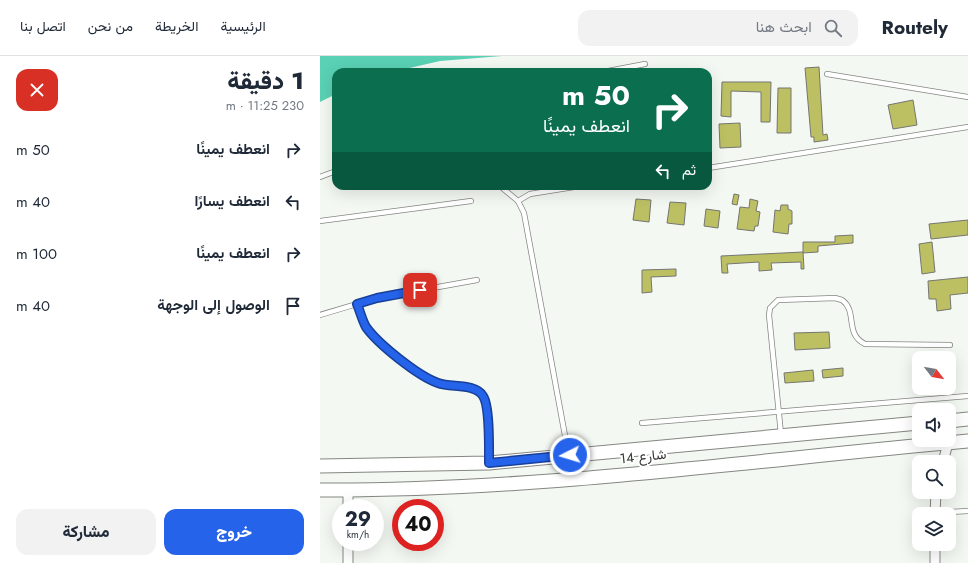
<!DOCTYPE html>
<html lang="ar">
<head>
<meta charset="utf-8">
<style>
  body { margin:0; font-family:Jost,Vazirmatn,sans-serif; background:#f2f2f3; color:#1f2937; direction:rtl; height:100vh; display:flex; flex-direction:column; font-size:15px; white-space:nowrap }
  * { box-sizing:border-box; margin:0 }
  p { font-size:13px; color:#747a83 }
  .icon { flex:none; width:22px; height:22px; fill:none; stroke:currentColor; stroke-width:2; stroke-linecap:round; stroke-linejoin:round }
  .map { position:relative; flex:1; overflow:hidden; direction:ltr }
  .side { display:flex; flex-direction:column; background:#fff; width:320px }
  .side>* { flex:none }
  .banner { position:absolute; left:12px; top:12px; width:380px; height:122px; border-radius:12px; box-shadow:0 4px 16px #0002; direction:rtl; background:#0b6e4f; color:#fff; overflow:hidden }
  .needle { width:26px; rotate:121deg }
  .controls { position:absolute; left:592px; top:295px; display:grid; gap:8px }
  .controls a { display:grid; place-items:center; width:44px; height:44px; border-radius:8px; background:#fff; box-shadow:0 4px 16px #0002; font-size:20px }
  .speed { position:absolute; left:12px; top:443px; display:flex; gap:8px; font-size:20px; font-weight:700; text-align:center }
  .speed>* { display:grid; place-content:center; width:52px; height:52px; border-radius:50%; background:#fff; box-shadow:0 4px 16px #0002; line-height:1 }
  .speed small { font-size:10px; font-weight:400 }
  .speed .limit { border:6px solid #d22; background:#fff; color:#111 }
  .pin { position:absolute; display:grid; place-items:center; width:34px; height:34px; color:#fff; margin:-17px; border-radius:8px; box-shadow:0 2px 6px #0006 }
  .me { position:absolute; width:44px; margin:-22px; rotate:265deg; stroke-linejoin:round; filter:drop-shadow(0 0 3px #0008) }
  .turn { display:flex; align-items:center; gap:14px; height:84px; padding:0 16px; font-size:18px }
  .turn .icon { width:52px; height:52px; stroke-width:2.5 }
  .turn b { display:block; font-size:28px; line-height:34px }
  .then { display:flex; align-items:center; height:38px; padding:0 16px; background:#0003; gap:8px; font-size:15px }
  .round { display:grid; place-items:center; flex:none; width:42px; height:42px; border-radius:12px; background:#f2f2f3 }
  .overview { display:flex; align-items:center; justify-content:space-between; height:68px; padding:0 16px }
  h1 { font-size:24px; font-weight:800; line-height:30px }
  .action { display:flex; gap:8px; margin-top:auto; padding:8px 16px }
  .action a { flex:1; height:46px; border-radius:12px; background:#2563eb; color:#fff; font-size:16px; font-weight:800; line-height:46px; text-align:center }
  .action a+a { background:#f2f2f3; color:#1f2937 }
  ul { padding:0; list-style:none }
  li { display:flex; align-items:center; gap:12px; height:52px; padding:0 16px }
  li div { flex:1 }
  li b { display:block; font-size:15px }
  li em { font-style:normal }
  header { display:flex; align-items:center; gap:24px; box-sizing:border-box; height:56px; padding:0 20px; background:#fff; border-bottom:1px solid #e0e1e3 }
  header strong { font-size:19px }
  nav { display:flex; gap:22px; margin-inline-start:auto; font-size:14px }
  .search { width:280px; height:36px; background:#f2f2f3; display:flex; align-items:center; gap:10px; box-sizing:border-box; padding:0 14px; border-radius:12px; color:#747a83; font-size:15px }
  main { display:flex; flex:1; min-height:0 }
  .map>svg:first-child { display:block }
</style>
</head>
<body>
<header>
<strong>Routely</strong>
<div class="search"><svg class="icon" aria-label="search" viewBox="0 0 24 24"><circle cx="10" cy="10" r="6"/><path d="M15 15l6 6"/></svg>ابحث هنا</div>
<nav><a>الرئيسية</a><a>الخريطة</a><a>من نحن</a><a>اتصل بنا</a></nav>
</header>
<main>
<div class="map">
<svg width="648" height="507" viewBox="0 0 648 507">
  <rect width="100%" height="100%" fill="#f4f8f2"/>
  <polygon fill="#5ad1b4" points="0,0 182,0 120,5 72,16 16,16 16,38 0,46"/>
  <g fill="#bcc063" stroke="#757670">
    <polygon points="499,11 503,79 507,78 508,84 494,86 494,81 491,81 485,12"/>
    <polygon points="402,26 451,26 450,66 441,66 441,36 411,35 411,61 401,60"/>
    <polygon points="458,32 471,32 471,77 457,77"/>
    <polygon points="593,44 597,69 573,73 568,49"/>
    <polygon points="420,67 421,91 400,92 399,68"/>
    <polygon points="414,138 419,139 417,149 412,148"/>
    <polygon points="316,143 331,144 329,166 313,164"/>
    <polygon points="430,143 438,145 436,155 440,156 438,170 435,170 434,175 417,173 420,151 429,152"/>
    <polygon points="350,146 366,147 364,169 347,167"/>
    <polygon points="461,149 468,149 468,153 472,155 472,168 469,168 468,178 453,176 455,154 460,155"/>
    <polygon points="386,153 400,155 398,172 384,170"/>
    <polygon points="648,164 648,179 611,183 609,168"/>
    <polygon points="533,179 533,187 498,190 498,196 483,197 483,186 515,186 515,180"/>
    <polygon points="612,186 615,216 602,218 599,188"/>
    <polygon points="483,196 484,213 481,213 481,206 451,207 452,214 439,215 439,206 407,208 408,217 402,217 401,200"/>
    <polygon points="356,213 356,220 331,221 332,236 322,237 322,214"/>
    <polygon points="648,221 648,237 630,239 631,253 617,255 616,243 609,243 608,225"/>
    <polygon points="509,276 510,292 475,294 474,277"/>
    <polygon points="523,312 523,320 503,322 502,314"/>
    <polygon points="493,314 494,325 465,327 464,317"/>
  </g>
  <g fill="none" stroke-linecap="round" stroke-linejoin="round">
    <g stroke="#848781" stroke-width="6">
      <g id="lane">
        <polyline points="283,16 325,8"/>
        <polyline points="507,18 648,41"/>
        <polyline points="388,112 648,71"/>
        <polyline points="0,121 16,115"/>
        <polyline points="180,130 198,145 204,157 253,423"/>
        <polyline points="198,145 210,138 260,130"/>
        <polyline points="0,165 151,145"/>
        <path d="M37,248C40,255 42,264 47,271C59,288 99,320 118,327C132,332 155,327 164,341C170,351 168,392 169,405"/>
        <polyline points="0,259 57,242 157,224"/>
        <polyline points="322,367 648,340"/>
        <path d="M461,378L449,259L450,252L458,244L515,242L522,244C538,255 524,278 545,288L630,289"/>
        <polyline points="630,456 648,455"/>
      </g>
    </g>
    <g stroke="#848781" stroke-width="11">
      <g id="street">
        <polyline points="623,406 628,387"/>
        <polyline points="28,452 28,434"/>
        <polyline points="615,458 616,436"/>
        <polyline points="615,488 615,507"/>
        <polyline points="28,507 28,486"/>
      </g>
    </g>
    <g stroke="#848781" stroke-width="15">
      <g id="secondary">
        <polyline points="629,365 648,363"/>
        <polyline points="0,410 169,407 599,367"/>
        <path d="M0,434C217,435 433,404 648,385"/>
      </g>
    </g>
    <use href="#lane" stroke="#fff" stroke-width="4.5"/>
    <use href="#street" stroke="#fff" stroke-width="9"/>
    <use href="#secondary" stroke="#fff" stroke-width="13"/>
  </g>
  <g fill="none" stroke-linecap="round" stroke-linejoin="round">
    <g stroke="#184099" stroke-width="10">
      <path id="route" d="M100,234L57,242L37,248C40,255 42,264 46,271C58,288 98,320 118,327C131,332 155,327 163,340C170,350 169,393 169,407L250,399"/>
    </g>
    <use href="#route" stroke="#2563eb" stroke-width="7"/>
  </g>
  <g text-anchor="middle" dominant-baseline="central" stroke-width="4" stroke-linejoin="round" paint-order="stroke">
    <g font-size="14" fill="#343634" stroke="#fff">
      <text transform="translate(323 400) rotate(-6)">شارع 14</text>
    </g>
  </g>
</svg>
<div class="controls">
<a><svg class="needle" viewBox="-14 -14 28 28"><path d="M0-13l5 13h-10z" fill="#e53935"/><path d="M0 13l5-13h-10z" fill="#747a83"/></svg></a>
<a><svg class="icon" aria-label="sound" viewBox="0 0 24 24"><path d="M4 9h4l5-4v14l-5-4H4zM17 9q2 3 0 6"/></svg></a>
<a><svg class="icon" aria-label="search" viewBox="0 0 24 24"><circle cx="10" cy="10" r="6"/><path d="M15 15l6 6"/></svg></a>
<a><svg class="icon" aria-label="layers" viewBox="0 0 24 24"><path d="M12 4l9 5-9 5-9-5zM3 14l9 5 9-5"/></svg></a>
</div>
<div class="speed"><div>29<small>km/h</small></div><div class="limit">40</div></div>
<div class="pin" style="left:100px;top:234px;background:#d93025"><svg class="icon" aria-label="arrive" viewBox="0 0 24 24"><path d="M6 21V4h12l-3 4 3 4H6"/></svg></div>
<svg class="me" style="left:250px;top:399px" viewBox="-20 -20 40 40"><circle r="17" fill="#2563eb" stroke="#fff" stroke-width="3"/><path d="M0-11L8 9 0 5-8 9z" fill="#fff"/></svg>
<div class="banner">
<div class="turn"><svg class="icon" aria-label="right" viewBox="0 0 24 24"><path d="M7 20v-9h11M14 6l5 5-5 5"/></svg><div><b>50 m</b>انعطف يمينًا</div></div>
<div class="then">ثم<svg class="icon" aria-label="left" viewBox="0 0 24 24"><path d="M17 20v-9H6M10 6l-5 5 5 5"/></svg></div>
</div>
</div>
<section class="side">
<div class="overview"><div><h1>1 دقيقة</h1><p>230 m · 11:25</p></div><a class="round" style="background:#d93025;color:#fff"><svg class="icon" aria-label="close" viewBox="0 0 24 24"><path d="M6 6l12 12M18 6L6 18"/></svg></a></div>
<ul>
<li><svg class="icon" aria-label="right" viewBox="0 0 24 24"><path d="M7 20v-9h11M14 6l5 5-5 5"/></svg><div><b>انعطف يمينًا</b></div><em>50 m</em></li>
<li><svg class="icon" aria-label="left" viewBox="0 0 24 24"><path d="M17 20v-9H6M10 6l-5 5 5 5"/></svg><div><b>انعطف يسارًا</b></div><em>40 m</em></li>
<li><svg class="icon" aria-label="right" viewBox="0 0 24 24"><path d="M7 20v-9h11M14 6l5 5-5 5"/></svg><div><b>انعطف يمينًا</b></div><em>100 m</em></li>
<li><svg class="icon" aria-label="arrive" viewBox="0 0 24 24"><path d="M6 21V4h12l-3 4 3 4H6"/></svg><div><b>الوصول إلى الوجهة</b></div><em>40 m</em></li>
</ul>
<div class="action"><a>خروج</a><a>مشاركة</a></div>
</section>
</main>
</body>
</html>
